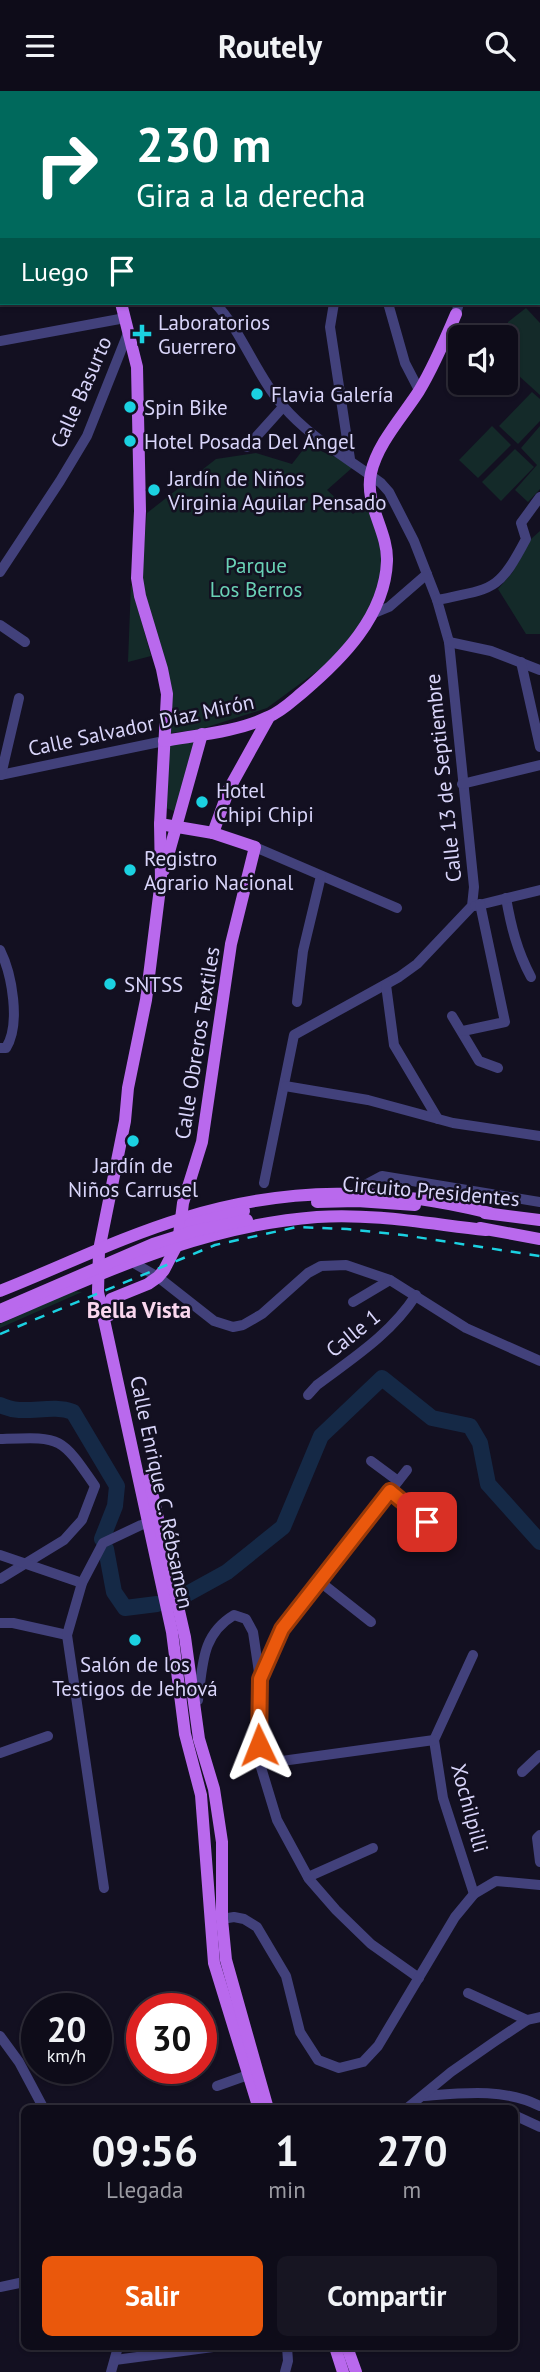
<!DOCTYPE html>
<html lang="es">
<head>
<meta charset="utf-8">
<style>
  body { margin:0; font-family:"PT Sans",sans-serif; background:#171522; color:#f1f3f6; height:100vh; display:flex; flex-direction:column; font-size:26px; white-space:nowrap }
  * { box-sizing:border-box; margin:0 }
  p { font-size:23px; color:#9b9ba2 }
  .icon { flex:none; width:38px; height:38px; fill:none; stroke:currentColor; stroke-width:2; stroke-linecap:round; stroke-linejoin:round }
  .map { position:relative; flex:1; overflow:hidden }
  .side { position:absolute; left:21px; top:2014px; width:497px; height:245px; display:flex; flex-direction:column; background:#0e0c19; border-radius:10px; box-shadow:0 2px 5px #0004,0 0 0 2px #2e2c38 }
  .side>* { flex:none }
  .guide { position:absolute; left:0px; top:0px; width:541px; height:214px; box-shadow:0 2px 5px #0004,0 0 0 2px #2e2c38; background:#00695c; color:#fff; overflow:hidden }
  .controls { position:absolute; left:448px; top:234px; display:grid; gap:14px }
  .controls a { display:grid; place-items:center; width:70px; height:70px; border-radius:10px; background:#0e0c19; box-shadow:0 2px 5px #0004,0 0 0 2px #2e2c38; font-size:35px }
  .speed { position:absolute; left:21px; top:1902px; display:flex; gap:14px; font-size:35px; font-weight:700; text-align:center }
  .speed>* { display:grid; place-content:center; width:91px; height:91px; border-radius:50%; background:#0e0c19; box-shadow:0 2px 5px #0004,0 0 0 2px #2e2c38; line-height:1 }
  .speed small { font-size:18px; font-weight:400 }
  .speed .limit { border:10px solid #d22; background:#fff; color:#111 }
  .pin { position:absolute; display:grid; place-items:center; width:60px; height:60px; color:#fff; margin:-30px; border-radius:14px; box-shadow:0 4px 10px #0006 }
  .me { position:absolute; width:77px; margin:-38px; rotate:358deg; stroke-linejoin:round; filter:drop-shadow(0 0 5px #0008) }
  .turn { display:flex; align-items:center; gap:24px; height:147px; padding:0 21px; font-size:32px }
  .turn .icon { width:91px; height:91px; stroke-width:2.5 }
  .turn b { display:block; font-size:49px; line-height:60px }
  .then { display:flex; align-items:center; height:66px; padding:0 21px; background:#0003; gap:14px; font-size:26px }
  .eta { display:flex; justify-content:space-evenly; align-items:center; height:119px; text-align:center }
  .eta b { font-size:42px; font-weight:700; line-height:49px }
  .primary-button { display:flex; gap:14px; margin-top:auto; padding:14px 21px }
  .primary-button a { flex:1; height:80px; border-radius:10px; background:#ea580c; color:#fff; font-size:28px; font-weight:700; line-height:80px; text-align:center }
  .primary-button a+a { background:#171522; color:#f1f3f6 }
  header { display:flex; justify-content:space-between; align-items:center; height:91px; padding:0 21px; background:#0e0c19; font-size:32px; font-weight:700 }
  .map>svg:first-child { display:block }
</style>
</head>
<body>
<header><svg class="icon" aria-label="menu" viewBox="0 0 24 24"><path d="M4 6h16M4 12h16M4 18h16"/></svg>Routely<svg class="icon" aria-label="search" viewBox="0 0 24 24"><circle cx="10" cy="10" r="6"/><path d="M15 15l6 6"/></svg></header>
<div class="map">
<svg width="540" height="2281" viewBox="0 0 540 2281">
  <rect width="100%" height="100%" fill="#131021"/>
  <g fill="#142a29">
    <polygon points="526,217 540,232 540,304 508,275 508,231"/>
    <polygon points="532,301 540,308 540,330 518,353 499,335"/>
    <polygon points="492,335 511,354 478,387 459,369"/>
    <polygon points="540,335 540,398 528,411 515,399 537,374 521,357"/>
    <path d="M309,351C323,365 337,363 353,376L327,399L353,423L369,411L385,448L383,498L350,556L267,617L201,638L171,642L168,588L141,488L147,422L216,368L256,362L292,373Z"/>
    <polygon points="515,358 534,376 501,410 482,391"/>
    <polygon points="540,440 540,543 526,543 498,498 512,482 531,448"/>
    <polygon points="131,493 151,565 128,571"/>
    <polygon points="196,647 178,715 174,720 166,717 169,654"/>
    <polygon points="73,1200 82,1201 0,1237 0,1233"/>
  </g>
  <g fill="none" stroke-linecap="round" stroke-linejoin="round">
    <g stroke="#152946" stroke-width="16">
      <path d="M0,1314C24,1326 49,1312 73,1321L117,1395L115,1415L102,1448"/>
      <polyline points="106,1458 114,1501 125,1517 157,1513"/>
      <polyline points="178,1508 227,1481 283,1436 321,1345 382,1287 432,1327 470,1335 480,1352 488,1393 540,1451"/>
    </g>
    <g stroke="#42417b" stroke-width="10">
      <polyline points="355,0 356,2"/>
      <polyline points="0,142 2,138"/>
      <polyline points="0,158 2,158"/>
      <path d="M215,212C243,242 256,284 283,315C310,347 348,367 381,392L389,401L414,450L437,509L449,551L474,796L472,815L417,873L399,886L294,944L264,1092"/>
      <polyline points="334,212 330,236 350,368"/>
      <polyline points="388,212 405,272 419,299"/>
      <polyline points="456,223 459,212"/>
      <polyline points="0,250 125,227"/>
      <polyline points="247,356 283,316"/>
      <polyline points="0,481 60,390 87,345 128,242"/>
      <path d="M437,509C494,497 498,501 526,448L521,432L540,406"/>
      <polyline points="372,523 389,516 427,483"/>
      <polyline points="0,534 25,551"/>
      <polyline points="449,551 491,560 540,579"/>
      <polyline points="521,571 540,656"/>
      <polyline points="0,684 164,650"/>
      <polyline points="1,684 19,607"/>
      <polyline points="462,693 540,674"/>
      <polyline points="255,756 397,817"/>
      <path d="M506,807C511,835 517,860 531,886"/>
      <polyline points="475,815 540,799"/>
      <path d="M0,859C12,883 21,933 6,957H0"/>
      <polyline points="386,894 394,954 438,1028"/>
      <polyline points="297,911 303,860 321,785"/>
      <polyline points="452,925 479,970 498,977"/>
      <polyline points="463,940 505,931 480,813"/>
      <polyline points="285,995 368,1009 453,1032 540,1045"/>
      <polyline points="363,1102 367,1093 382,1085 540,1111"/>
      <polyline points="132,1171 158,1186 214,1230 233,1236 243,1234 262,1223 308,1182 321,1175 346,1174 390,1189 466,1237 540,1270"/>
      <polyline points="353,1211 390,1189"/>
      <path d="M308,1304L317,1294C353,1267 391,1243 416,1204"/>
      <path d="M0,1348C61,1346 60,1344 95,1395L82,1429L64,1449L0,1488"/>
      <polyline points="371,1370 398,1390"/>
      <polyline points="407,1379 282,1538 260,1588 258,1616 260,1673 277,1729 309,1788 336,1819 371,1853 419,1887"/>
      <polyline points="390,1400 446,1446"/>
      <polyline points="0,1464 82,1492"/>
      <polyline points="319,1490 371,1531"/>
      <polyline points="0,1532 13,1532 67,1544"/>
      <polyline points="473,1564 434,1649 443,1707 474,1803"/>
      <path d="M194,1610L198,1609C203,1574 201,1544 234,1524L246,1528L253,1541L260,1588"/>
      <polyline points="0,1662 48,1645"/>
      <polyline points="260,1673 434,1649"/>
      <polyline points="522,1681 540,1664"/>
      <polyline points="540,1744 537,1747 540,1771"/>
      <polyline points="308,1786 373,1757"/>
      <polyline points="104,1797 67,1544 82,1492 103,1452 141,1434 154,1431"/>
      <polyline points="222,1828 234,1826 244,1828 257,1836 286,1885 300,1941 318,1969 339,1977 363,1971 378,1955 455,1826 474,1803 496,1790 540,1794"/>
      <polyline points="468,1902 527,1929"/>
      <polyline points="0,1945 19,1971 44,2018"/>
      <polyline points="217,1995 248,1984"/>
      <path d="M424,2005C463,2002 504,1997 540,2015"/>
      <polyline points="406,2018 451,1981 494,1951 527,1929 540,1926"/>
      <polyline points="514,2024 540,2036"/>
      <polyline points="0,2196 24,2191"/>
      <polyline points="115,2269 213,2256"/>
      <polyline points="111,2281 118,2256"/>
      <polyline points="285,2281 288,2270 287,2256"/>
    </g>
    <g stroke="#b969ed" stroke-width="12">
      <polyline points="160,0 161,2"/>
      <polyline points="94,2 94,0"/>
      <polyline points="204,2 205,0"/>
      <polyline points="538,2 540,0"/>
      <polyline points="539,151 540,150"/>
      <polyline points="121,212 137,276 140,420 137,487 140,505 162,578 167,603 160,733 161,789 146,909 128,997 125,1030 99,1159 98,1201 172,1541 185,1643 201,1704 214,1872 259,2018"/>
      <path d="M164,650C198,644 237,641 268,626C281,621 292,610 303,601C342,568 385,525 387,470C388,440 364,413 371,382C377,353 403,325 419,300C434,275 445,249 456,223"/>
      <polyline points="213,742 229,698 269,626"/>
      <polyline points="164,779 202,643"/>
      <polyline points="317,1111 357,1110 415,1114"/>
      <polyline points="485,1122 540,1129"/>
      <polyline points="480,1137 540,1148"/>
      <path d="M0,1200C61,1176 121,1146 184,1127C287,1095 387,1096 490,1122"/>
      <polyline points="110,1224 108,1216 111,1208 148,1193 158,1186 164,1179 178,1152 183,1112 202,1051 231,853 255,756 213,742 160,733"/>
      <path d="M0,1226C105,1181 201,1135 317,1126C373,1122 430,1133 486,1139"/>
      <polyline points="149,1388 185,1546 199,1648 214,1698 222,1751 222,1828 226,1869 268,2018"/>
      <polyline points="335,2256 343,2281"/>
      <polyline points="347,2256 356,2281"/>
    </g>
    <polyline stroke="#1bd1e1" stroke-width="2.5" stroke-dasharray="10 9" stroke-linecap="butt" points="0,1243 215,1154 297,1136 347,1138 403,1144 540,1165"/>
    <g stroke="#b969ed" stroke-width="12">
      <polyline points="190,1133 244,1120"/>
      <polyline points="0,1219 153,1153 194,1140 247,1129"/>
    </g>
  </g>
  <g fill="none" stroke-linecap="round" stroke-linejoin="round">
    <g stroke="#983908" stroke-width="18">
      <polyline id="route" points="259,1654 260,1588 282,1538 390,1400 427,1431"/>
    </g>
    <use href="#route" stroke="#ea580c" stroke-width="12"/>
  </g>
  <g fill="#1bd1e1" stroke="#131021" stroke-width="2.5">
    <path d="M138.5 232.5h7v7h7v7h-7v7h-7v-7h-7v-7h7z"/>
    <circle cx="257" cy="303" r="7"/>
    <circle cx="130" cy="316" r="7"/>
    <circle cx="130" cy="350" r="7"/>
    <circle cx="154" cy="399" r="7"/>
    <circle cx="202" cy="711" r="7"/>
    <circle cx="130" cy="779" r="7"/>
    <circle cx="110" cy="893" r="7"/>
    <circle cx="133" cy="1050" r="7"/>
    <circle cx="135" cy="1549" r="7"/>
  </g>
  <g text-anchor="middle" dominant-baseline="central" stroke-width="5" stroke-linejoin="round" paint-order="stroke">
    <g font-size="21" fill="#d9d5fa" stroke="#131021" text-anchor="start">
      <text x="158" y="231">Laboratorios<tspan x="158" dy="24">Guerrero</tspan></text>
      <text x="271" y="303">Flavia Galería</text>
      <text x="144" y="316">Spin Bike</text>
      <text x="144" y="350">Hotel Posada Del Ángel</text>
      <text x="168" y="387">Jardín de Niños<tspan x="168" dy="24">Virginia Aguilar Pensado</tspan></text>
      <text x="216" y="699">Hotel<tspan x="216" dy="24">Chipi Chipi</tspan></text>
      <text x="144" y="767">Registro<tspan x="144" dy="24">Agrario Nacional</tspan></text>
      <text x="124" y="893">SNTSS</text>
      <text x="133" y="1074" text-anchor="middle">Jardín de<tspan x="133" dy="24">Niños Carrusel</tspan></text>
      <text x="135" y="1573" text-anchor="middle">Salón de los<tspan x="135" dy="24">Testigos de Jehová</tspan></text>
    </g>
    <g font-size="21" fill="#d9d5fa" stroke="#131021">
      <text transform="translate(81 301) rotate(-66)">Calle Basurto</text>
      <text transform="translate(141 634) rotate(-12)">Calle Salvador Díaz Mirón</text>
      <text transform="translate(443 687) rotate(-96)">Calle 13 de Septiembre</text>
      <text transform="translate(197 952) rotate(-81)">Calle Obreros Textiles</text>
      <text transform="translate(431 1100) rotate(5)">Circuito Presidentes</text>
      <text transform="translate(353 1242) rotate(-39)">Calle 1</text>
      <text transform="translate(162 1401) rotate(78)">Calle Enrique C. Rébsamen</text>
      <text transform="translate(470 1717) rotate(75)">Xochilpilli</text>
    </g>
    <g font-size="21" fill="#6ad1b6" stroke="#131021">
      <text x="256" y="474">Parque<tspan x="256" dy="24">Los Berros</tspan></text>
    </g>
    <g font-size="23" font-weight="bold" fill="#fad7ee" stroke="#131021">
      <text x="139" y="1218">Bella Vista</text>
    </g>
  </g>
</svg>
<div class="controls">
<a><svg class="icon" aria-label="sound" viewBox="0 0 24 24"><path d="M4 9h4l5-4v14l-5-4H4zM17 9q2 3 0 6"/></svg></a>
</div>
<div class="speed"><div>20<small>km/h</small></div><div class="limit">30</div></div>
<div class="pin" style="left:427px;top:1431px;background:#d93025"><svg class="icon" aria-label="arrive" viewBox="0 0 24 24"><path d="M6 21V4h12l-3 4 3 4H6"/></svg></div>
<svg class="me" style="left:259px;top:1654px" viewBox="-20 -20 40 40"><path d="M0-17L14 15 0 8-14 15z" fill="#ea580c" stroke="#fff" stroke-width="4"/></svg>
<div class="guide">
<div class="turn"><svg class="icon" aria-label="right" viewBox="0 0 24 24"><path d="M7 20v-9h11M14 6l5 5-5 5"/></svg><div><b>230 m</b>Gira a la derecha</div></div>
<div class="then">Luego<svg class="icon" aria-label="arrive" viewBox="0 0 24 24"><path d="M6 21V4h12l-3 4 3 4H6"/></svg></div>
</div>
<section class="side">
<div class="eta">
<div><b>09:56</b><p>Llegada</p></div>
<div><b>1</b><p>min</p></div>
<div><b>270</b><p>m</p></div>
</div>
<div class="primary-button"><a>Salir</a><a>Compartir</a></div>
</section>
</div>
</body>
</html>
